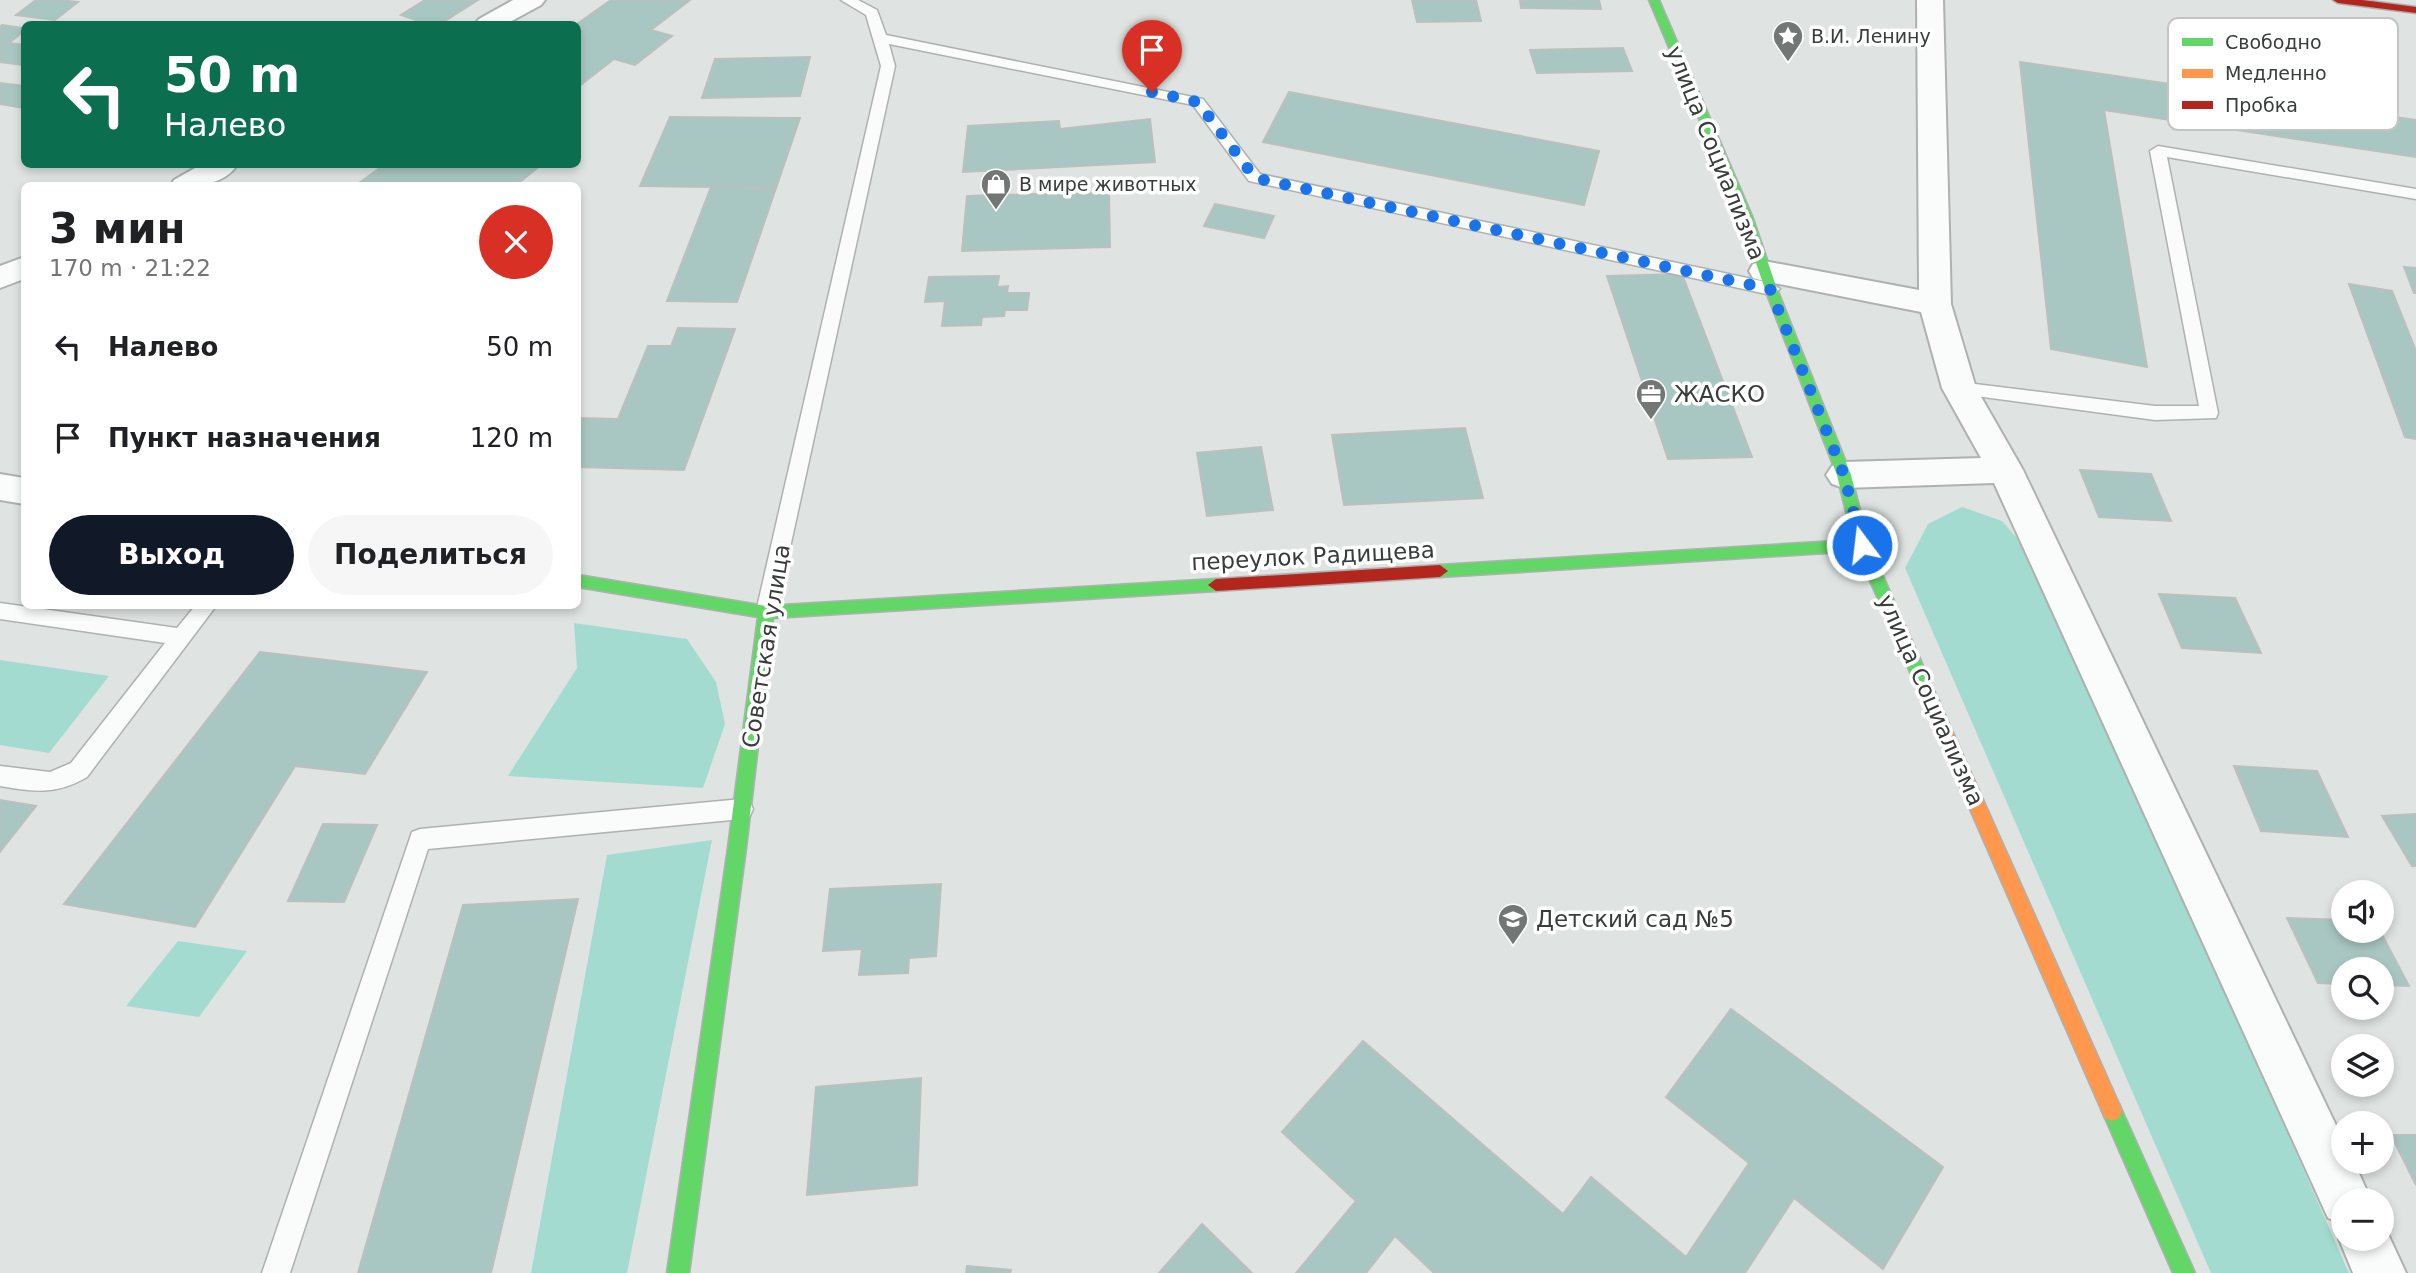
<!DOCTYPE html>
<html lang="ru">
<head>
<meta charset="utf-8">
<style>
  body { margin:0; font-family:"DejaVu Sans",sans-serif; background:#f6f6f6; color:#202124; height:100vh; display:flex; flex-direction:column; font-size:26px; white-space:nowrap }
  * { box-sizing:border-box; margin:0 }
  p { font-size:23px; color:#757577 }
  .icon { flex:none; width:38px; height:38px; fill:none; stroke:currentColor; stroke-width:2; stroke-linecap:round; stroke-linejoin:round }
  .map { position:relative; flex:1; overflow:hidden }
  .drawer { position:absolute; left:21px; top:182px; width:560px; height:427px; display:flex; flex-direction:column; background:#fff; border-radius:10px; box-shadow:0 4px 10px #0003 }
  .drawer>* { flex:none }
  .hud { position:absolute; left:21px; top:21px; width:560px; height:147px; border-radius:10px; box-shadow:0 4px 10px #0003; background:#0b6e4f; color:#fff; overflow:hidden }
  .fabs { position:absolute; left:2331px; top:880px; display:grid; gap:14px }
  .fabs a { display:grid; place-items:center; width:63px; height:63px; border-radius:50%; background:#fff; box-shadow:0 4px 10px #0003; font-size:35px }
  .pin { position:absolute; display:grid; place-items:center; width:60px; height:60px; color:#fff; margin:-72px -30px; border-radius:50% 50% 50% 0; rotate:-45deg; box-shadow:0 0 7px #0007 }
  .pin .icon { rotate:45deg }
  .me { position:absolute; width:77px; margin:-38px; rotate:345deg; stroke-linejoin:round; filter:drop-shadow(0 0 5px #0008) }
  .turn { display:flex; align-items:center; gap:24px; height:147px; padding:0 28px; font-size:32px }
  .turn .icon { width:91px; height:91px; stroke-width:2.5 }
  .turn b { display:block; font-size:49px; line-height:60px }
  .round { display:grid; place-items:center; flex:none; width:74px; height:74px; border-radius:37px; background:#f6f6f6 }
  .headline { display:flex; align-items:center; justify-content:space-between; height:119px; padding:0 28px }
  h1 { font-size:42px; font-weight:700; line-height:52px }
  .primary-button { display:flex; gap:14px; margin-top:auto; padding:14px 28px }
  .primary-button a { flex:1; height:80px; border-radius:42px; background:#111827; color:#fff; font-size:28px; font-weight:700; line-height:80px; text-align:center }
  .primary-button a+a { background:#f6f6f6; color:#202124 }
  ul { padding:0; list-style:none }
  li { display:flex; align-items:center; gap:21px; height:91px; padding:0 28px }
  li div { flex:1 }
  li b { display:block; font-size:26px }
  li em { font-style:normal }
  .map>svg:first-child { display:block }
</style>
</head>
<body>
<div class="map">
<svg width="2416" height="1273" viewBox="0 0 2416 1273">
  <rect width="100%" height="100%" fill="#dfe4e3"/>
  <g fill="#a4dbd0">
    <polygon points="1962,507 2002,521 2033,556 2349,1273 2211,1273 1905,568 1928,524"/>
    <polygon points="574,623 687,639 716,682 725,724 703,788 508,776 577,668"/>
    <polygon points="0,660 109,676 49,753 0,745"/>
    <polygon points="712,840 627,1273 531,1273 607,855"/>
    <polygon points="178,941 247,951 199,1017 126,1006"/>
  </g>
  <g fill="#a9c7c2" stroke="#bbbfbe" stroke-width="2">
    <polygon points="36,0 59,0 78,2 55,20 16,15"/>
    <polygon points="425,0 478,0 440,24 428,24 401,15"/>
    <polygon points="611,0 690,0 651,30 672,36 635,65 614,59 578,87 577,24"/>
    <polygon points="1412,0 1476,0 1481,21 1417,22"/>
    <polygon points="1520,0 1599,0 1601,9 1521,8"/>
    <polygon points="2,25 24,28 24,31 9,43 24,45 24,65 0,62 0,27"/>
    <polygon points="1623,48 1632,71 1537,73 1530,50"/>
    <polygon points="810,57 800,96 702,98 715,59"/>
    <polygon points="2020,62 2416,120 2416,157 2104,110 2147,367 2051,349"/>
    <polygon points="0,83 24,86 24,108 0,104"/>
    <polygon points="1289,92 1599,151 1584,205 1263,142"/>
    <polygon points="670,117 800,118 776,188 640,186"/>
    <polygon points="1150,119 1155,162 963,172 968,126 1059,121 1060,129"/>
    <polygon points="385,164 542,164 515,186 355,186"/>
    <polygon points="711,187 776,188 737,302 667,301"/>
    <polygon points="1109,192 1110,247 962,251 967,196"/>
    <polygon points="1215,204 1274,216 1264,238 1204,226"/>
    <polygon points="2404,267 2416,268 2416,293 2414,293"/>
    <polygon points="1682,274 1752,457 1668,459 1607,276"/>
    <polygon points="999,276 997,287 1008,286 1007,293 1029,293 1027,310 1005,310 1004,316 982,317 981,325 942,326 945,301 925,302 929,277"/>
    <polygon points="2349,284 2392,291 2416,351 2416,439 2405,437"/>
    <polygon points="678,328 735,329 684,470 578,467 578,418 618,419 648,346 671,346"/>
    <polygon points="1465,428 1483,498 1344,505 1332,435"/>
    <polygon points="1261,447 1273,510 1207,516 1197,453"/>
    <polygon points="2080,470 2151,474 2171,521 2099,517"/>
    <polygon points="2159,594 2235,598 2261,653 2182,648"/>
    <polygon points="260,652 427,672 365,774 295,766 195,927 64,904"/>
    <polygon points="2234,766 2317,771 2348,837 2261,831"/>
    <polygon points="0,800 36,806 0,852"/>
    <polygon points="2416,814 2416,866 2412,866 2382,816"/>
    <polygon points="323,824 377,825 344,902 288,901"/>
    <polygon points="941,884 936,956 909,958 908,973 859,975 862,949 823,951 830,889"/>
    <polygon points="578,899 491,1273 358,1273 463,905"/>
    <polygon points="2287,918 2343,920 2343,931 2380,931 2409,986 2382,985 2382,970 2343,970 2343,984 2318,983"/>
    <polygon points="1731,1009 1943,1167 1883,1269 1794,1198 1745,1273 1434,1273 1395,1236 1366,1273 1296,1273 1356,1201 1282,1132 1363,1041 1563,1214 1591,1177 1686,1257 1749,1163 1666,1097"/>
    <polygon points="921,1078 917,1185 807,1195 816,1087"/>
    <polygon points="2391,1135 2416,1135 2416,1185"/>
    <polygon points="1202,1224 1252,1273 1159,1273"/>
    <polygon points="967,1266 1011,1270 1010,1273 966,1273"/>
  </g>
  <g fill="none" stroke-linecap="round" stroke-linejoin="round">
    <g stroke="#aeb1b0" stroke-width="3">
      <g id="lane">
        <polygon points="841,0 858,0 877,10 886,35 1203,99 1260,174 1771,283 1780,289 1771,295 1249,181 1193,105 889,44 895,66 776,612 773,618 766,620 759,618 756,612 881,66 866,15"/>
        <polygon points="2158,146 2416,189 2416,199 2167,157 2218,413 2216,418 2155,420 1953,393 1950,388 1953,383 1959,382 2155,406 2199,406 2150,151"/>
        <path d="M0,603L177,628L195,606H216L87,777C57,795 33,792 0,786V766L50,772L71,763L165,643L0,619Z"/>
        <polygon points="742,799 750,802 753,809 750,816 742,819 428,849 290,1273 262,1273 412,832 420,829"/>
      </g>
    </g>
    <g stroke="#aeb1b0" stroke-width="4">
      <g id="street">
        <polygon points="513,0 545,0 541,5 506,24 475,24 479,19"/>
        <polygon points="1917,0 1943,0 1951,304 1976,388 2023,470 2343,1140 2343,1162 2354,1162 2371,1200 2343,1200 2343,1224 2328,1218 1994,483 1844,488 1832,484 1826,475 1832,466 1844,462 1981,458 1942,388 1921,312 1764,281 1753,278 1749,271 1753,264 1764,261 1919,290"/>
        <path d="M202,164H238C223,187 194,186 170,186L174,180Z"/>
        <polygon points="24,257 24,279 0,288 0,266"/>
        <polygon points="0,474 24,478 24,504 0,500"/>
        <polygon points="2382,1221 2406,1273 2353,1273 2339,1239 2343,1228 2343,1239 2382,1239"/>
      </g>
    </g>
    <g stroke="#aeb1b0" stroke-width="3">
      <g id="fast">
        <polygon points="1649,0 1659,0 1752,216 1777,289 1851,475 1869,545 1941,706 1939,711 1933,713 1927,711 1857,551 1440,577 1432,571 1440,565 1853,540 1837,475 1765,289 1740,216"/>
        <polygon points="578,575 766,606 1216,579 1224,585 1216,591 773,618 746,848 689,1273 667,1273 728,848 758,617 578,587"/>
        <polygon points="2112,1101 2119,1104 2195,1273 2173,1273 2102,1111 2105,1104"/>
      </g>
    </g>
    <g stroke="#aeb1b0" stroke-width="3">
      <polygon id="slow" points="1933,699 1939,701 1941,706 2119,1104 2122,1111 2119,1118 2112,1121 2105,1118 1925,706 1927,701"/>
    </g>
    <g stroke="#aeb1b0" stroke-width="3">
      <g id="jam">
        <polygon points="2333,0 2362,0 2416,7 2416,13 2338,3"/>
        <polygon points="1440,565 1448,571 1440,577 1216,591 1208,585 1216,579"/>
      </g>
    </g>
    <use href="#lane" fill="#fafbfb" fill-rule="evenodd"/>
    <use href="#street" fill="#fafbfb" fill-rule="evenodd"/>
    <use href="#fast" fill="#63d668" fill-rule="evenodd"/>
    <use href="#slow" fill="#ff974d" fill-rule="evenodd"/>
    <use href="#jam" fill="#b3261e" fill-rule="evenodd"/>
  </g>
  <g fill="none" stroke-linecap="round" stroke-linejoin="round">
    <polyline stroke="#1a73e8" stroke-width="12" stroke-dasharray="0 21.6" points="1152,92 1198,102 1255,178 1770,289 1844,475 1862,545"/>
  </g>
  <defs>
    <g id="sight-pin" transform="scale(1.575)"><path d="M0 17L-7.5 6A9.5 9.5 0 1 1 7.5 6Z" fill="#727776" stroke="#fff"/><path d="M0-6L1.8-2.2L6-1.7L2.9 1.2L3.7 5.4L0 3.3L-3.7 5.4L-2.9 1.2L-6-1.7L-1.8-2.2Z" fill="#fff"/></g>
    <g id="shop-pin" transform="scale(1.575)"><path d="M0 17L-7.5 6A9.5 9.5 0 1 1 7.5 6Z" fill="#727776" stroke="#fff"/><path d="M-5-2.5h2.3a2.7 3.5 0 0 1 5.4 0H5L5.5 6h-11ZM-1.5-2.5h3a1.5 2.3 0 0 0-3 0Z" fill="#fff"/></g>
    <g id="office-pin" transform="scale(1.575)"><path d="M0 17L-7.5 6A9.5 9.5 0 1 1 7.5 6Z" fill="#727776" stroke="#fff"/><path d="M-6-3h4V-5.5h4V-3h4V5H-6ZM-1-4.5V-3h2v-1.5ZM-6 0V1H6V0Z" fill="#fff"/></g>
    <g id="school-pin" transform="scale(1.575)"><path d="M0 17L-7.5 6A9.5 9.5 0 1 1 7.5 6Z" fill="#727776" stroke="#fff"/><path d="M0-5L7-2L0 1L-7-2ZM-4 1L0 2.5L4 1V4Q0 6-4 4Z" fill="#fff"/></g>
  </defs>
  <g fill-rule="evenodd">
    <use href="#sight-pin" x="1788" y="36"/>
    <use href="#shop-pin" x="996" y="184"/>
    <use href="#office-pin" x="1651" y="394"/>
    <use href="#school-pin" x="1513" y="919"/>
  </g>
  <g text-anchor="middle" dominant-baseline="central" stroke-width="7" stroke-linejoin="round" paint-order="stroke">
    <g font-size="19" fill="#383c3b" stroke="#fff" text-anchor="start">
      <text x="1811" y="36">В.И. Ленину</text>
      <text x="1019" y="184">В мире животных</text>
    </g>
    <g font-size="23" fill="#383c3b" stroke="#fff">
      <text transform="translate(1716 153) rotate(68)">улица Социализма</text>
      <text transform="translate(1313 556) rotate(-3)">переулок Радищева</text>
      <text transform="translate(766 646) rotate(-81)">Советская улица</text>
      <text transform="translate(1931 700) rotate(66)">улица Социализма</text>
    </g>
    <g font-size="23" fill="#383c3b" stroke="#fff" text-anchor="start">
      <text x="1674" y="394">ЖАСКО</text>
      <text x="1536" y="919">Детский сад №5</text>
    </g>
  </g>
  <rect x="2168" y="18" width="230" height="112" rx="10" fill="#fff" stroke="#c3c4c4" stroke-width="2"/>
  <rect x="2182" y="38" width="31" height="8" fill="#63d668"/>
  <rect x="2182" y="69" width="31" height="9" fill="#ff974d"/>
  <rect x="2182" y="101" width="31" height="8" fill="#b3261e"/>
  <g font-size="19" fill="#383c3b">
    <text x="2225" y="49">Свободно</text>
    <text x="2225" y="80">Медленно</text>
    <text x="2225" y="112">Пробка</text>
  </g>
</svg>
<div class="fabs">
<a><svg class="icon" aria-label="sound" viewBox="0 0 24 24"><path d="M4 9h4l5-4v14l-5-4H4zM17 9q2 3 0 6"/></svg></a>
<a><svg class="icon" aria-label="search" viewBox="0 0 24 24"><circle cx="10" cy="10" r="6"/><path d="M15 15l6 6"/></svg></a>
<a><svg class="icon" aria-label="layers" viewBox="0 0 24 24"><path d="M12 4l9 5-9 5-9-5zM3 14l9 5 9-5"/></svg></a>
<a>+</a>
<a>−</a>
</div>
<div class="pin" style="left:1152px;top:92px;background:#d93025"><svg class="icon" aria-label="arrive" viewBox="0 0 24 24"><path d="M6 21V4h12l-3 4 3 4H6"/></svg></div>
<svg class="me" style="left:1862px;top:545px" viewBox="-20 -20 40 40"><circle r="17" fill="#1a73e8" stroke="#fff" stroke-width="3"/><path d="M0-11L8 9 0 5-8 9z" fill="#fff"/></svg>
<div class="hud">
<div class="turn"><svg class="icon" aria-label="left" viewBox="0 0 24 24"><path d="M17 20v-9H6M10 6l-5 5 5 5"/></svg><div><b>50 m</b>Налево</div></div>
</div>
<section class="drawer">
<div class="headline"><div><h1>3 мин</h1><p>170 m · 21:22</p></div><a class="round" style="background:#d93025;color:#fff"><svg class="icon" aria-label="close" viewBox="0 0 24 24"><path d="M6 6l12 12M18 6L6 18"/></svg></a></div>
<ul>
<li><svg class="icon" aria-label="left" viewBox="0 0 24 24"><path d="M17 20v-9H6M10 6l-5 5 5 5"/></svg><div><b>Налево</b></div><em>50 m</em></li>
<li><svg class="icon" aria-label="arrive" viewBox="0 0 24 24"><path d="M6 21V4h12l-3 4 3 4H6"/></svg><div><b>Пункт назначения</b></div><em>120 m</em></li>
</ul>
<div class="primary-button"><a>Выход</a><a>Поделиться</a></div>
</section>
</div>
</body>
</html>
